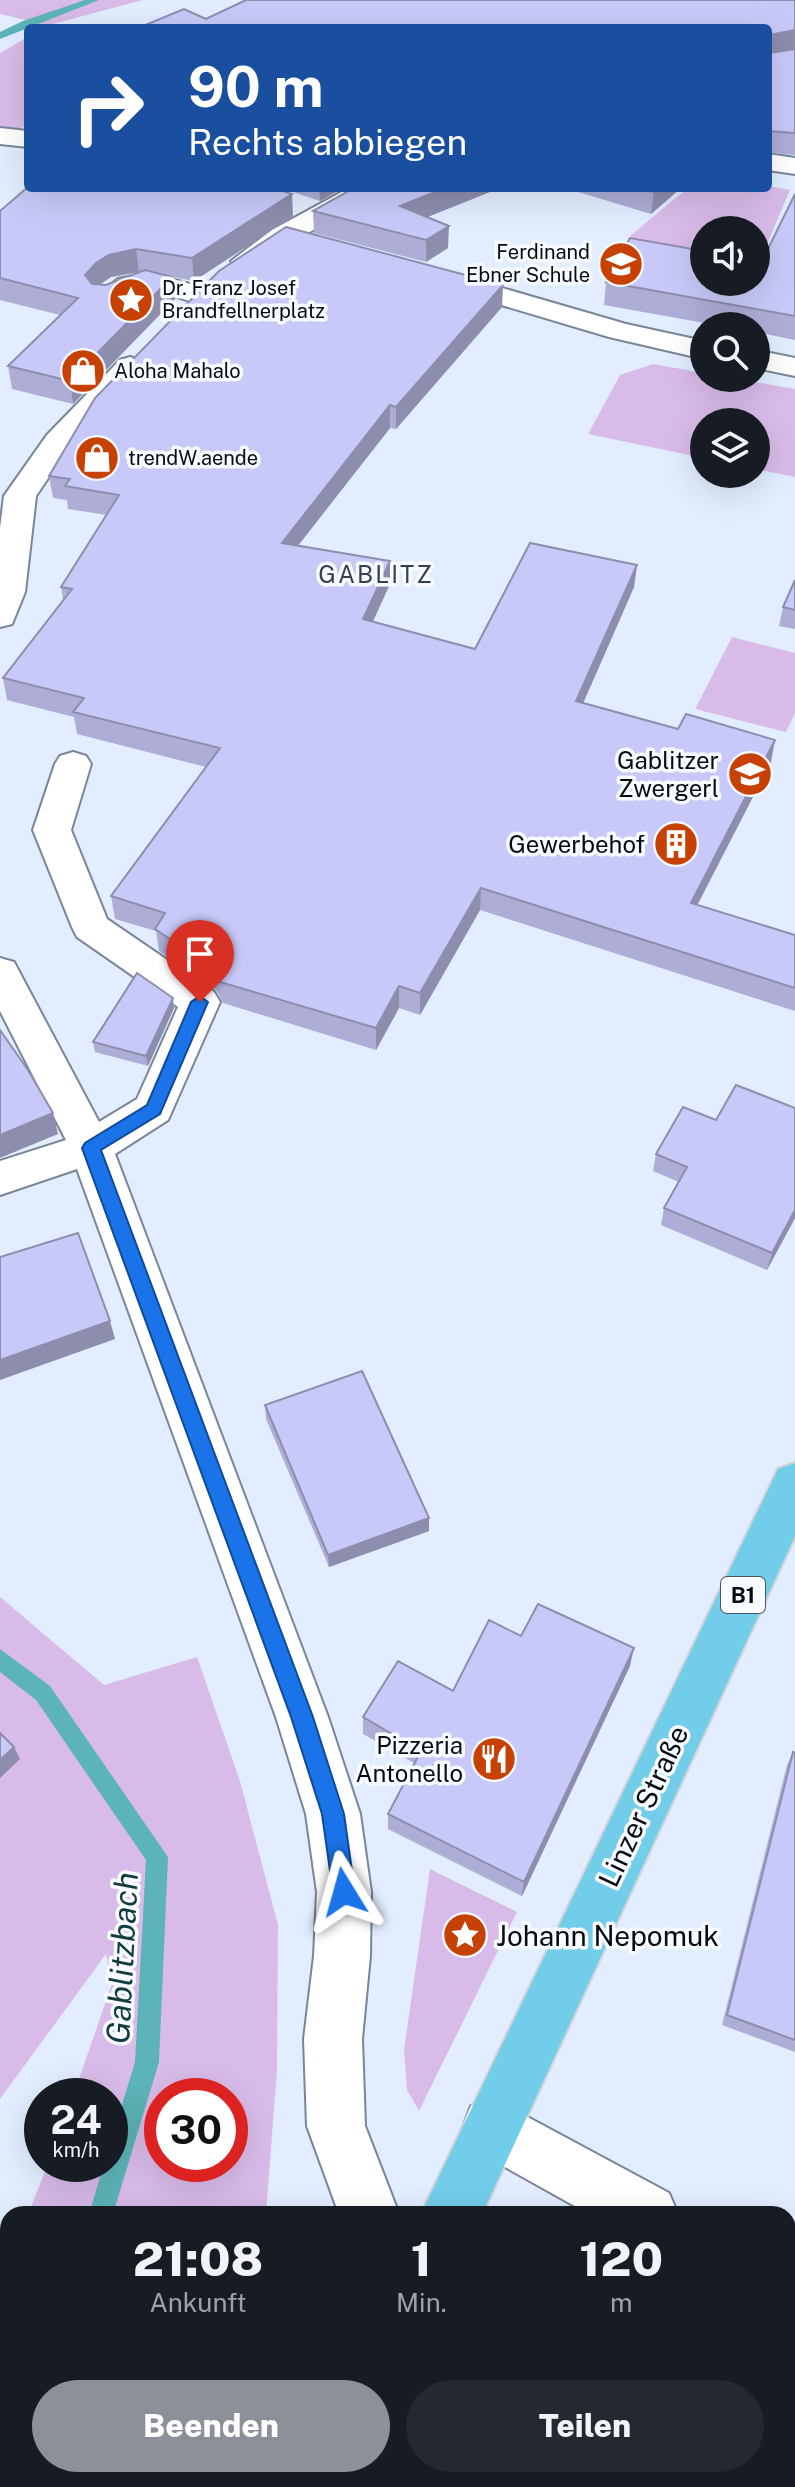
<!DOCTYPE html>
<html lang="de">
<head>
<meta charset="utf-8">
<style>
  body { margin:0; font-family:"Public Sans",sans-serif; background:#242831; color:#f1f3f6; height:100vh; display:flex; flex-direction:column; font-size:30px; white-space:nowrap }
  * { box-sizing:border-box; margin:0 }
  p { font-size:26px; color:#9ea1a6 }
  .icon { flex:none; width:44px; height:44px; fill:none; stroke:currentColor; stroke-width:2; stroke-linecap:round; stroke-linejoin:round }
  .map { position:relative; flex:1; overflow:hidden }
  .drawer { position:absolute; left:0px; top:2206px; width:796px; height:282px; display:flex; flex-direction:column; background:#171b24; border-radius:24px 24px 0 0; box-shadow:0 8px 32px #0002 }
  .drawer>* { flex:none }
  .banner { position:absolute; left:24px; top:24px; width:748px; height:168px; border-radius:8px; box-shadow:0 8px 32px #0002; background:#1a4fa0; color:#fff; overflow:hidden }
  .controls { position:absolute; left:690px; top:216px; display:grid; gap:16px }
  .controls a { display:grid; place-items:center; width:80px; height:80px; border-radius:50%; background:#171b24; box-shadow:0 8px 32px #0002; font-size:40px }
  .speed { position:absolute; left:24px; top:2078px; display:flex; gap:16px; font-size:40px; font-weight:700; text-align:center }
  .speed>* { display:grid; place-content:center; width:104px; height:104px; border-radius:50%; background:#171b24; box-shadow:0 8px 32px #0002; line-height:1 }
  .speed small { font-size:20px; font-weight:400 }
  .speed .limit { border:12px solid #d22; background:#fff; color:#111 }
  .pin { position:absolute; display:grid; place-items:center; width:68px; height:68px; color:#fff; margin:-82px -34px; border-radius:50% 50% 50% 0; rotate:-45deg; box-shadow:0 0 8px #0007 }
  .pin .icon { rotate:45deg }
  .me { position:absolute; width:88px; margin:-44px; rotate:352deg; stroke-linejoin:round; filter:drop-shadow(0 0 6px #0008) }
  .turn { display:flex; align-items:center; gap:28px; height:168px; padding:0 32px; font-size:36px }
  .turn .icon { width:104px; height:104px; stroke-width:2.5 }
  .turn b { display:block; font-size:56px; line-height:68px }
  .eta { display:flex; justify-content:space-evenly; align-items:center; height:136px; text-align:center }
  .eta b { font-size:48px; font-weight:800; line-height:56px }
  .button { display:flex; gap:16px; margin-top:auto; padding:16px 32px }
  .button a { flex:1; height:92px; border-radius:48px; background:#8c9099; color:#fff; font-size:32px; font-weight:800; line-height:92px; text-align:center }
  .button a+a { background:#242831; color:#f1f3f6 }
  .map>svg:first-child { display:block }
</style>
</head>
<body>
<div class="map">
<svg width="795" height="2487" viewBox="0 0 795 2487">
  <rect width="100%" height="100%" fill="#e2eeff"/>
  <g fill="#d9bbe9" fill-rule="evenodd">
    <polygon points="0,0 143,0 49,25 55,28 43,28 46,25 0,14"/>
    <polygon points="28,37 28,124 16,131 0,129 0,53"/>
    <polygon points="768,186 790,190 756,270 756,230 704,230 704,265 644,247 630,236 688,188"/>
    <polygon points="653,364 704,373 704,378 733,378 795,389 795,477 756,469 756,422 704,422 704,458 588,434 620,375"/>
    <polygon points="732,637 795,653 795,713 786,732 695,709"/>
    <path d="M0,1597L104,1685L197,1657L240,1781L278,1925L277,2070L266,2214H28L48,2164H110V2096H73L112,1984L106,1954L0,2099ZM162,2096H230V2164H162Z"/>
    <polygon points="430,1869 517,1912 419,2111 407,2090 404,2050"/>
    <polygon points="8,2249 8,2480 71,2480 67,2487 0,2487 0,2263"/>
  </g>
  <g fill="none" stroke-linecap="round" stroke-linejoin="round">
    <g fill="#5db4b8" fill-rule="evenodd">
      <polygon points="85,0 99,0 0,39 0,32 23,21"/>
      <polygon points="0,1649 50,1686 168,1857 159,2062 113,2214 89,2214 104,2164 110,2164 110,2144 135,2062 146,1860 36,1700 0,1672"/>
      <polygon points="8,2389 8,2425 0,2428 0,2392"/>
    </g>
    <g stroke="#798699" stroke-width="4">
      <g id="minor">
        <polygon points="0,128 28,131 28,147 0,144"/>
        <polygon points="768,154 795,158 795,174 768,170"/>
        <polygon points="349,188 381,188 377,194 292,242 255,267 245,269 235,267 231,261 272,230"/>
        <polygon points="444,271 626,324 704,341 704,359 609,337 434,285 430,279 434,273"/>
        <path d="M148,273L209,289L213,295L209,301C189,306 172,292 152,290C135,289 125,300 108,296L104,290L118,279Z"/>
        <polygon points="756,350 795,358 795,376 756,368"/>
        <polygon points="130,357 140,360 145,366 69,447 36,496 25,592 12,624 0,627 0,528 4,496 47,435 120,360"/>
        <polygon points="73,752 86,756 91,764 71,830 107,919 214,992 220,1002 168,1120 115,1154 328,1717 360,1814 371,1892 370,1956 362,2039 365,2126 399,2214 339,2214 307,2126 304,2039 314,1956 317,1892 306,1814 276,1717 77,1169 0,1195 0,1161 66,1140 0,1011 0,958 14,962 99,1122 137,1099 178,1007 77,937 72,927 33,830 55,764 60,756"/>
        <polygon points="492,2098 669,2193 678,2214 589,2214 471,2148 463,2127 471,2106"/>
      </g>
    </g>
    <g stroke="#d2d3d4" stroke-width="4">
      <g id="major">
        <polygon points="795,1463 795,1536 482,2214 421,2214 778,1469"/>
        <polygon points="293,2480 358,2480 355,2487 291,2487"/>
      </g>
    </g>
    <use href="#minor" fill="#fff" fill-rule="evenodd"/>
    <use href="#major" fill="#72cdeb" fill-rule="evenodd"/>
  </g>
  <g fill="#adadd6" fill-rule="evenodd">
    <polygon points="795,0 795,155 768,153 768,28 206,19"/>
    <polygon points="281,188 343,188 320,201"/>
    <polygon points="354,188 500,188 427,217 448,248 426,262 314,233 313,211"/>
    <polygon points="565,188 681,188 651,214"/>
    <polygon points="795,194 795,340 756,332 756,326 721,326 604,305 606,282 762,261"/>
    <path d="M0,211L293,216L194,281L173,277L175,299L73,404L12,389L8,366L60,315L0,300ZM139,272H140L106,285H100L111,277Z"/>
    <polygon points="502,307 396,429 390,428 298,545 390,584 373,622 475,649 637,565 634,587 583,703 771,762 697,905 795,935 795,1011 480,910 420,1015 399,1008 376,1050 223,1003 216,990 159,951 156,931 115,919 111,896 206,767 77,734 74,717 7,700 3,678 63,600 61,587 107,515 68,509 67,500 53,498 49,476"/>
    <polygon points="795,580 795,629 779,626 783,607"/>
    <polygon points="174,1008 148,1066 95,1052 93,1042"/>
    <polygon points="795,1108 795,1218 767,1270 661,1225 664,1208 679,1182 653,1171 656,1154 716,1120"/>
    <polygon points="265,1405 429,1518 429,1531 329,1567 266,1419"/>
    <polygon points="521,1636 630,1666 522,1896 388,1829 388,1814 414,1763 363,1734 363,1717 453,1691"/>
    <polygon points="793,1752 795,1753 795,2052 722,2025 787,1765"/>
    <polygon points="557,2480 788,2480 795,2487 560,2487 555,2484"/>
  </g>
  <g fill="#8d8dae">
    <polygon points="795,30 795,51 768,56 769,35"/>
    <polygon points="319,188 343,188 320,201"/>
    <polygon points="445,188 500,188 400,228 400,206"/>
    <polygon points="658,188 681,188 651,214 654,192"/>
    <polygon points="292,194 293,216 194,281 192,258"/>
    <polygon points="449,226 448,248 426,262 426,240"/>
    <polygon points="136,249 139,272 111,277 98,285 88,298 85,275 96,263 109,255"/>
    <polygon points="172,277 175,299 73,404 70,381"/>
    <polygon points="503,285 502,307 396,429 396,407"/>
    <polygon points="390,405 390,428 283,565 282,543"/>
    <polygon points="390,561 390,584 363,642 363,619"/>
    <polygon points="637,565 634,587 574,724 576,701"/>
    <polygon points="775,740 771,762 687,925 691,903"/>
    <polygon points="481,888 480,910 420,1015 420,993"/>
    <polygon points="399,986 399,1008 376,1050 376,1028"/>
    <polygon points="173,998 174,1008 148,1066 146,1056"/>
    <polygon points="53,1113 58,1134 0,1158 0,1135"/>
    <polygon points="795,1210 795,1218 767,1270 772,1253"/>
    <polygon points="110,1321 115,1339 0,1380 0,1360"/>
    <polygon points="429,1518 429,1531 329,1567 328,1555"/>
    <polygon points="634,1648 630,1666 522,1896 524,1882"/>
    <polygon points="14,1747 20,1759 0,1778 0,1760"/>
  </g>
  <g fill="#c9c9f9" stroke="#8d8dae" stroke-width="2">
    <polygon points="246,0 795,0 795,30 769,35 769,53 795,49 795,133 768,131 768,28 138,28 184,9 206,19"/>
    <polygon points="28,187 28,188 274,188 292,194 192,258 136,249 109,255 96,263 85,275 92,284 106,285 145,270 172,277 70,381 8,366 78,298 0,278 0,211"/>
    <polygon points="354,188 445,188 400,206 449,226 426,240 313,211"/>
    <polygon points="641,188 658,188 654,192"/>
    <polygon points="795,194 795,316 606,282 630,238 704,251 704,282 756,282 756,260 762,261"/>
    <polygon points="286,227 503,285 396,407 390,405 282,543 390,561 363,619 475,649 530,543 637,565 576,701 678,729 686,714 775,740 691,903 795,935 795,988 481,888 420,993 399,986 376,1028 220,982 213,968 155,929 165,913 111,896 220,748 73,712 84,698 3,678 72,589 61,587 119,495 65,486 70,479 49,476 95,398 219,271"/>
    <polygon points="795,580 795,610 783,607"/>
    <polygon points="137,973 173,998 146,1056 93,1042"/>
    <polygon points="0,1030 28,1070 53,1113 0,1135"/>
    <polygon points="736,1085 795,1108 795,1210 772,1253 664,1208 687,1167 656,1154 683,1107 716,1120"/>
    <polygon points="78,1233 110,1321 0,1360 0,1257"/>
    <polygon points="362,1371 429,1518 328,1555 265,1405"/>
    <polygon points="538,1604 634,1648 524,1882 388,1814 421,1751 363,1717 398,1661 453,1691 489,1620 521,1636"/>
    <polygon points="0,1733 14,1747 0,1760"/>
    <polygon points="793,1752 795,1753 795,2040 727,2015"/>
    <polygon points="788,2285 795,2289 795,2487 569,2487 559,2481 559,2480 788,2480"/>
  </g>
  <polygon fill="#1a73e8" stroke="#114b97" stroke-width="2" points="200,996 208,1002 160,1114 101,1150 313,1717 344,1814 355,1892 352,1900 344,1903 336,1900 333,1892 322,1814 291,1717 82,1148 85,1143 147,1105 191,1002"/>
  <defs>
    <g id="school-disc" transform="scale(2.3)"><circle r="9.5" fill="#c74104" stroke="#f8fbff"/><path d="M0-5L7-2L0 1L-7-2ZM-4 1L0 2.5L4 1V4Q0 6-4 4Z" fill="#fff"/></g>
    <g id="sight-disc" transform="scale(2.3)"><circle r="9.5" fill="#c74104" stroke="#f8fbff"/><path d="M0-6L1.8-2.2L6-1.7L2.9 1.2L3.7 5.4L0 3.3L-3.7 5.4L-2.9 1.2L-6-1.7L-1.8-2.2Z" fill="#fff"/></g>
    <g id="shop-disc" transform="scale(2.3)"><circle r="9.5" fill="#c74104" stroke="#f8fbff"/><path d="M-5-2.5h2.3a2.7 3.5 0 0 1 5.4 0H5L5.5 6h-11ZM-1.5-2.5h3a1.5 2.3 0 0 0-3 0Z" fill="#fff"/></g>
    <g id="building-disc" transform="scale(2.3)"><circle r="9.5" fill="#c74104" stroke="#f8fbff"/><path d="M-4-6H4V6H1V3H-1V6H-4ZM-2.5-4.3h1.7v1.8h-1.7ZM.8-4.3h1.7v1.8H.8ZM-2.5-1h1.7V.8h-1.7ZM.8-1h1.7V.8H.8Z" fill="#fff"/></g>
    <g id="restaurant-disc" transform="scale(2.3)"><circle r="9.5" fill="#c74104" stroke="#f8fbff"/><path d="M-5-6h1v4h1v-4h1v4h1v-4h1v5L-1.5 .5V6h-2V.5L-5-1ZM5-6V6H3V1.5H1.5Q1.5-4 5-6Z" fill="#fff"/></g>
  </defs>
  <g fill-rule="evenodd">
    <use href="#school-disc" x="621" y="264"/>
    <use href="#sight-disc" x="131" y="300"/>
    <use href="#shop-disc" x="83" y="371"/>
    <use href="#shop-disc" x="97" y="458"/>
    <use href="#school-disc" x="750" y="774"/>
    <use href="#building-disc" x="676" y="844"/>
    <use href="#restaurant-disc" x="494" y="1759"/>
    <use href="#sight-disc" x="465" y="1935"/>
  </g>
  <g text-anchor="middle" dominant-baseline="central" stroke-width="7" stroke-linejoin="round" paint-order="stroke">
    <g font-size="20" fill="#070c12" stroke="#f8fbff" text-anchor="start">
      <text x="590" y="252" text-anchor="end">Ferdinand<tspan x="590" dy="23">Ebner Schule</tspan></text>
      <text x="162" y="288">Dr. Franz Josef<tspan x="162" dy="23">Brandfellnerplatz</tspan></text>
      <text x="114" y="371">Aloha Mahalo</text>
      <text x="128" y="458">trendW.aende</text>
    </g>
    <rect fill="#f8fbff" stroke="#4f5459" stroke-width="2" x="721" y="1577" width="44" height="36" rx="6"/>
    <g font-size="22" font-weight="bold" fill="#070c12">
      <text x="743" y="1595">B1</text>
    </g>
    <g font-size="24" letter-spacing="2" fill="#354151" stroke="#f8fbff">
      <text x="376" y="574">GABLITZ</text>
    </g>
    <g font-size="24" fill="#070c12" stroke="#f8fbff" text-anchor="end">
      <text x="719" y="760">Gablitzer<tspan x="719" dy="28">Zwergerl</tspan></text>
      <text x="645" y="844">Gewerbehof</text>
      <text x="463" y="1745">Pizzeria<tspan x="463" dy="28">Antonello</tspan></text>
    </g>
    <g font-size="28" fill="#070c12" stroke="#f8fbff">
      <text transform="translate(643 1806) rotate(-65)">Linzer Straße</text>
    </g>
    <g font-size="28" fill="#070c12" stroke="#f8fbff" text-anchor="start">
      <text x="496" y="1935">Johann Nepomuk</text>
    </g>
    <g font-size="32" font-style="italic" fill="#123c3e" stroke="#f8fbff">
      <text transform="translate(122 1958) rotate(-87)">Gablitzbach</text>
    </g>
  </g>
</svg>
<div class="controls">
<a><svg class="icon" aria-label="sound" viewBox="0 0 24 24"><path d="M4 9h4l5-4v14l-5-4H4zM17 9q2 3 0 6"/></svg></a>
<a><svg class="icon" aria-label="search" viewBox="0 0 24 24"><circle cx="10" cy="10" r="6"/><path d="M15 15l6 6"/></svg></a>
<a><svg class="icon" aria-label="layers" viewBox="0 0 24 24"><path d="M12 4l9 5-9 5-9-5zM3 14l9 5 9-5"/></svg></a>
</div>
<div class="speed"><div>24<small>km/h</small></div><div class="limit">30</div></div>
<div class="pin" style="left:200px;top:1002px;background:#d93025"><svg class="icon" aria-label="arrive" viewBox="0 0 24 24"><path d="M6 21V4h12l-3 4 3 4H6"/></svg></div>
<svg class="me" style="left:344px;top:1892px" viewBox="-20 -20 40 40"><path d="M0-17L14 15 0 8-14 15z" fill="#1a73e8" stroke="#fff" stroke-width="4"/></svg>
<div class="banner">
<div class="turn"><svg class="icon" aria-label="right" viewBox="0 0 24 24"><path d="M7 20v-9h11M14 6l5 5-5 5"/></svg><div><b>90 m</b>Rechts abbiegen</div></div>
</div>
<section class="drawer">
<div class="eta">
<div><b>21:08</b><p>Ankunft</p></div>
<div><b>1</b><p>Min.</p></div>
<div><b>120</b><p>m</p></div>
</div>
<div class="button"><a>Beenden</a><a>Teilen</a></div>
</section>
</div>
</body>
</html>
